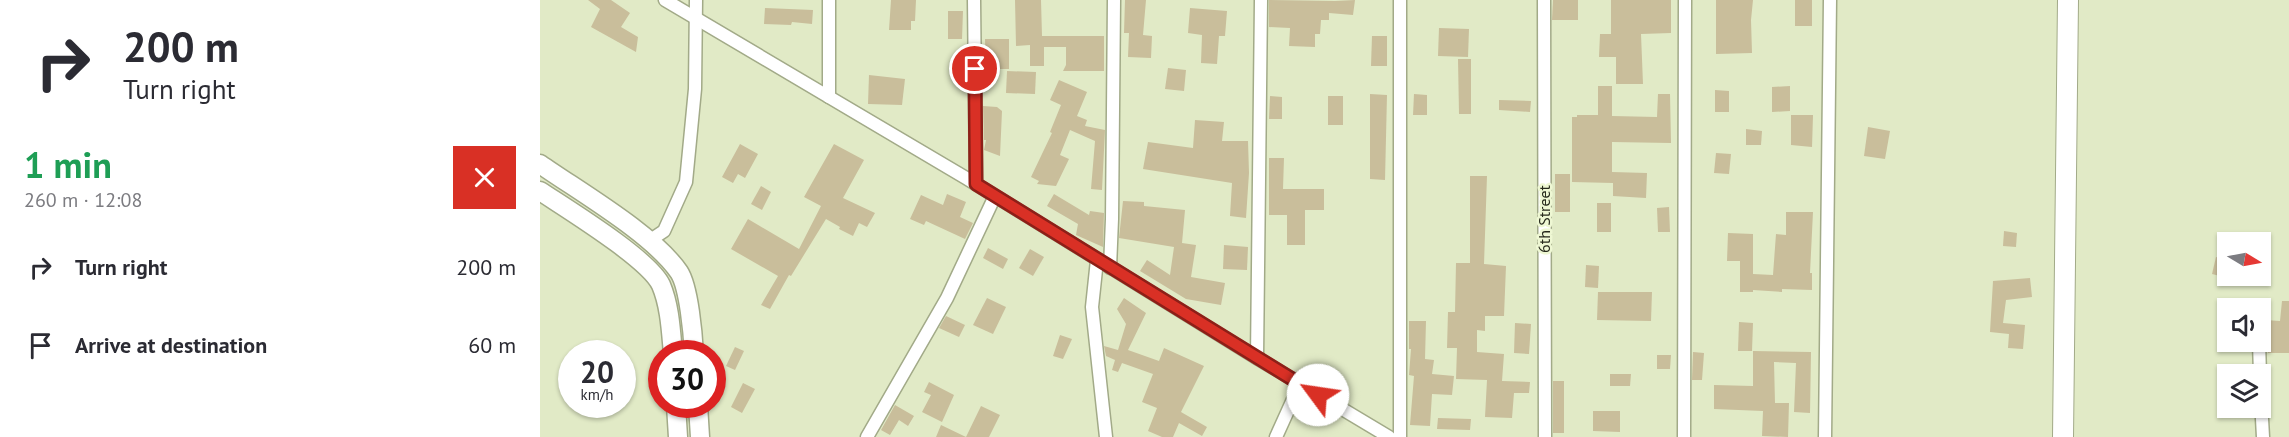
<!DOCTYPE html>
<html lang="en">
<head>
<meta charset="utf-8">
<style>
  body { margin:0; font-family:"PT Sans",sans-serif; background:#f2f2f3; color:#2b2b33; height:100vh; display:flex; flex-direction:column; font-size:22px; white-space:nowrap }
  * { box-sizing:border-box; margin:0 }
  p { font-size:20px; color:#7c7c81 }
  .icon { flex:none; width:33px; height:33px; fill:none; stroke:currentColor; stroke-width:2; stroke-linecap:round; stroke-linejoin:round }
  .map { position:relative; flex:1; overflow:hidden }
  .side { display:flex; flex-direction:column; background:#fff; width:540px }
  .side>* { flex:none }
  .top-card { background:#fff; color:#2b2b33; overflow:hidden }
  .needle { width:39px; rotate:100deg }
  .controls { position:absolute; left:1677px; top:232px; display:grid; gap:12px }
  .controls a { display:grid; place-items:center; width:54px; height:54px; border-radius:0px; background:#fff; box-shadow:0 2px 4px #0004; font-size:30px }
  .speed { position:absolute; left:18px; top:340px; display:flex; gap:12px; font-size:30px; font-weight:700; text-align:center }
  .speed>* { display:grid; place-content:center; width:78px; height:78px; border-radius:50%; background:#fff; box-shadow:0 2px 4px #0004; line-height:1 }
  .speed small { font-size:15px; font-weight:400 }
  .speed .limit { border:9px solid #d22; background:#fff; color:#111 }
  .pin { position:absolute; display:grid; place-items:center; width:51px; height:51px; color:#fff; margin:-26px; border:3px solid #fff; border-radius:50%; box-shadow:0 2px 6px #0007 }
  .me { position:absolute; width:66px; margin:-33px; rotate:301deg; stroke-linejoin:round; filter:drop-shadow(0 0 4px #0008) }
  .turn { display:flex; align-items:center; gap:21px; height:126px; padding:0 24px; font-size:27px }
  .turn .icon { width:78px; height:78px; stroke-width:2.5 }
  .turn b { display:block; font-size:42px; line-height:51px }
  .round { display:grid; place-items:center; flex:none; width:63px; height:63px; border-radius:0px; background:#f2f2f3 }
  .headline { display:flex; align-items:center; justify-content:space-between; height:102px; padding:0 24px }
  h1 { font-size:36px; font-weight:800; line-height:45px; color:#1e9e55 }
  ul { padding:0; list-style:none }
  li { display:flex; align-items:center; gap:18px; height:78px; padding:0 24px }
  li div { flex:1 }
  li b { display:block; font-size:22px }
  li em { font-style:normal }
  main { display:flex; flex:1; min-height:0 }
  .map>svg:first-child { display:block }
</style>
</head>
<body>
<main>
<section class="side">
<div class="top-card">
<div class="turn"><svg class="icon" aria-label="right" viewBox="0 0 24 24"><path d="M7 20v-9h11M14 6l5 5-5 5"/></svg><div><b>200 m</b>Turn right</div></div>
</div>
<div class="headline"><div><h1>1 min</h1><p>260 m · 12:08</p></div><a class="round" style="background:#d93025;color:#fff"><svg class="icon" aria-label="close" viewBox="0 0 24 24"><path d="M6 6l12 12M18 6L6 18"/></svg></a></div>
<ul>
<li><svg class="icon" aria-label="right" viewBox="0 0 24 24"><path d="M7 20v-9h11M14 6l5 5-5 5"/></svg><div><b>Turn right</b></div><em>200 m</em></li>
<li><svg class="icon" aria-label="arrive" viewBox="0 0 24 24"><path d="M6 21V4h12l-3 4 3 4H6"/></svg><div><b>Arrive at destination</b></div><em>60 m</em></li>
</ul>
</section>
<div class="map">
<svg width="1749" height="437" viewBox="0 0 1749 437">
  <rect width="100%" height="100%" fill="#e1eac6"/>
  <g fill="#c9be9b">
    <polygon points="48,0 71,0 90,13 81,27 98,37 96,52 51,27 60,9"/>
    <polygon points="351,0 376,0 375,21 371,21 371,30 349,30"/>
    <polygon points="475,0 501,0 502,36 564,36 564,71 523,71 526,65 526,47 504,47 504,66 490,66 490,45 476,46"/>
    <polygon points="585,0 606,0 603,35 612,36 611,58 588,57 589,33 584,33"/>
    <polygon points="729,0 795,1 815,0 813,15 789,13 789,20 781,20 780,34 775,34 775,47 749,46 750,28 729,27"/>
    <polygon points="1013,0 1038,0 1038,20 1012,20"/>
    <polygon points="1071,0 1131,0 1131,33 1101,34 1103,84 1076,84 1076,57 1059,57 1060,34 1071,34"/>
    <polygon points="1176,0 1213,0 1211,20 1212,53 1176,54"/>
    <rect x="1255" y="0" width="17" height="26"/>
    <polygon points="225,8 273,10 272,24 252,22 251,25 224,24"/>
    <polygon points="650,8 687,11 685,36 679,36 677,64 661,63 662,35 648,33"/>
    <polygon points="408,11 423,11 422,39 408,39"/>
    <polygon points="899,28 929,29 928,57 898,56"/>
    <polygon points="832,36 847,36 847,66 831,66"/>
    <polygon points="445,39 469,39 469,69 446,69"/>
    <polygon points="918,59 931,59 931,114 919,114"/>
    <polygon points="628,68 646,70 644,91 625,89"/>
    <polygon points="467,71 496,72 495,94 466,93"/>
    <polygon points="329,75 365,79 362,105 328,104"/>
    <polygon points="519,80 547,92 537,116 547,120 545,126 565,130 562,190 551,189 555,141 530,130 520,155 529,159 516,186 497,184 499,181 491,177 512,133 510,132 521,105 510,100"/>
    <polygon points="1058,86 1072,86 1072,116 1117,117 1118,94 1130,94 1131,143 1072,142 1072,172 1107,173 1106,198 1073,196 1073,183 1032,182 1032,117 1037,117 1037,115 1058,115"/>
    <polygon points="1250,86 1250,111 1232,112 1232,87"/>
    <polygon points="1175,90 1189,91 1189,112 1175,112"/>
    <polygon points="830,94 847,95 845,180 830,179"/>
    <polygon points="874,94 887,95 887,115 873,115"/>
    <polygon points="730,96 742,97 742,119 729,119"/>
    <rect x="788" y="96" width="15" height="29"/>
    <polygon points="959,100 991,101 990,112 959,110"/>
    <polygon points="443,106 457,107 462,111 460,156 444,150 446,140 444,140"/>
    <polygon points="1251,115 1273,115 1272,147 1251,145"/>
    <polygon points="655,120 684,122 682,141 708,141 709,173 706,218 690,216 692,183 603,169 608,142 653,148"/>
    <polygon points="1328,127 1350,131 1345,159 1324,156"/>
    <polygon points="1206,129 1222,131 1221,145 1206,145"/>
    <polygon points="200,144 218,154 205,178 198,174 193,183 182,177"/>
    <polygon points="294,144 324,160 303,198 335,213 327,227 319,223 313,236 299,229 300,227 286,219 251,276 249,275 230,309 221,305 238,276 191,249 208,219 259,249 281,206 264,197"/>
    <polygon points="1176,153 1191,154 1189,174 1174,173"/>
    <polygon points="729,158 744,158 743,189 784,189 784,210 765,210 765,245 747,245 747,215 729,215"/>
    <rect x="1015" y="174" width="15" height="38"/>
    <polygon points="930,176 947,176 944,264 966,266 964,316 945,316 945,331 937,330 937,352 964,354 962,381 990,382 989,393 974,393 972,418 945,417 947,380 916,379 917,348 907,348 908,312 915,312 916,263 930,263"/>
    <polygon points="221,186 231,192 222,210 211,204"/>
    <polygon points="407,194 426,202 420,217 433,223 425,239 386,221 384,225 370,219 381,195 403,205"/>
    <polygon points="514,194 549,215 550,211 564,213 563,247 536,235 538,224 507,206"/>
    <polygon points="583,201 604,202 604,206 645,210 642,243 656,245 651,277 685,283 681,305 646,299 600,271 607,260 630,275 634,247 579,238"/>
    <rect x="1057" y="203" width="14" height="29"/>
    <polygon points="1129,207 1130,232 1118,232 1117,208"/>
    <polygon points="1246,212 1273,212 1270,273 1272,273 1272,290 1242,289 1242,292 1213,290 1213,292 1200,292 1200,261 1187,261 1188,233 1213,234 1213,274 1233,275 1236,234 1246,235"/>
    <polygon points="1464,231 1477,233 1476,247 1463,246"/>
    <polygon points="684,245 708,247 707,270 683,269"/>
    <polygon points="448,248 468,259 463,269 443,258"/>
    <polygon points="490,249 504,257 493,276 479,268"/>
    <polygon points="1676,257 1688,260 1688,278 1672,274"/>
    <polygon points="1046,265 1059,266 1058,288 1045,287"/>
    <polygon points="1490,278 1492,297 1466,300 1463,323 1485,325 1483,349 1468,348 1469,334 1450,332 1453,281"/>
    <polygon points="1058,292 1112,292 1111,321 1057,320"/>
    <polygon points="447,298 466,307 453,334 433,325"/>
    <polygon points="584,298 606,313 588,350 619,361 624,348 664,366 641,412 667,427 662,436 639,423 633,437 622,437 608,431 617,408 602,402 613,374 582,363 578,372 572,370 575,360 566,356 564,346 578,350 586,324 577,309"/>
    <polygon points="1742,301 1749,301 1749,353 1728,353 1725,320 1740,321"/>
    <polygon points="406,316 425,325 419,337 399,328"/>
    <polygon points="869,321 886,321 885,359 894,360 892,374 914,376 912,395 892,394 890,426 870,425 874,376 869,375 871,349 869,349"/>
    <polygon points="1199,322 1213,323 1212,351 1198,351"/>
    <polygon points="975,323 991,324 989,354 974,353"/>
    <polygon points="520,335 532,339 523,359 513,356"/>
    <polygon points="195,347 204,351 195,370 186,366"/>
    <polygon points="1213,351 1271,352 1270,413 1254,412 1256,363 1234,362 1235,403 1249,403 1248,437 1222,436 1223,411 1174,409 1174,385 1213,386"/>
    <polygon points="1153,352 1164,353 1162,380 1152,380"/>
    <polygon points="1117,355 1131,355 1130,369 1117,369"/>
    <polygon points="1070,374 1091,374 1090,386 1070,386"/>
    <rect x="1013" y="381" width="11" height="52"/>
    <polygon points="389,382 414,395 402,422 382,412 391,395 384,392"/>
    <polygon points="203,383 215,389 202,413 191,407"/>
    <polygon points="355,405 374,416 368,426 359,420 350,435 341,430"/>
    <polygon points="441,406 460,415 449,437 396,437 401,425 426,437"/>
    <polygon points="1053,411 1080,411 1080,432 1053,431"/>
    <polygon points="898,418 931,419 930,430 897,429"/>
  </g>
  <g fill="none" stroke-linecap="round" stroke-linejoin="round">
    <g stroke="#a2aa88" stroke-width="15">
      <g id="street">
        <polyline points="125,0 426,178 717,358 849,437"/>
        <polyline points="289,0 289,97"/>
        <polyline points="434,0 436,184"/>
        <polyline points="860,0 860,437"/>
        <polyline points="1004,0 1005,437"/>
        <polyline points="109,241 124,231 146,182 155,89 156,0"/>
        <polyline points="557,260 552,307 566,437"/>
        <polyline points="570,268 572,219 574,0"/>
        <polyline points="1719,342 1720,375"/>
        <polyline points="717,358 721,0"/>
        <polyline points="1720,382 1723,437"/>
        <polyline points="327,437 407,298 455,196"/>
        <polyline points="736,437 760,384"/>
        <polyline points="1144,437 1145,0"/>
        <polyline points="1285,437 1290,0"/>
      </g>
    </g>
    <g stroke="#a2aa88" stroke-width="21">
      <g id="secondary">
        <path d="M0,164C40,192 113,234 139,272C149,287 153,335 154,354"/>
        <path d="M0,191C27,209 109,259 121,285C130,306 131,332 133,354"/>
        <polyline points="136,405 138,437"/>
        <polyline points="158,405 160,437"/>
      </g>
    </g>
    <g stroke="#a2aa88" stroke-width="22">
      <polyline id="primary" points="1523,437 1528,0"/>
    </g>
    <use href="#street" stroke="#fff" stroke-width="12"/>
    <use href="#secondary" stroke="#fff" stroke-width="18"/>
    <use href="#primary" stroke="#fff" stroke-width="20"/>
  </g>
  <g fill="none" stroke-linecap="round" stroke-linejoin="round">
    <g stroke="#8d1f18" stroke-width="15">
      <polyline id="route" points="435,69 436,184 778,395"/>
    </g>
    <use href="#route" stroke="#d93025" stroke-width="10"/>
  </g>
  <g text-anchor="middle" dominant-baseline="central" stroke-width="5" stroke-linejoin="round" paint-order="stroke">
    <g font-size="16" fill="#26291b" stroke="#eef7d3">
      <text transform="translate(1004 219) rotate(-90)">6th Street</text>
    </g>
  </g>
</svg>
<div class="controls">
<a><svg class="needle" viewBox="-14 -14 28 28"><path d="M0-13l5 13h-10z" fill="#e53935"/><path d="M0 13l5-13h-10z" fill="#7c7c81"/></svg></a>
<a><svg class="icon" aria-label="sound" viewBox="0 0 24 24"><path d="M4 9h4l5-4v14l-5-4H4zM17 9q2 3 0 6"/></svg></a>
<a><svg class="icon" aria-label="layers" viewBox="0 0 24 24"><path d="M12 4l9 5-9 5-9-5zM3 14l9 5 9-5"/></svg></a>
</div>
<div class="speed"><div>20<small>km/h</small></div><div class="limit">30</div></div>
<div class="pin" style="left:435px;top:69px;background:#d93025"><svg class="icon" aria-label="arrive" viewBox="0 0 24 24"><path d="M6 21V4h12l-3 4 3 4H6"/></svg></div>
<svg class="me" style="left:778px;top:395px" viewBox="-20 -20 40 40"><circle r="19" fill="#fff"/><path d="M0-13L10 11 0 6-10 11z" fill="#d93025"/></svg>
</div>
</main>
</body>
</html>
